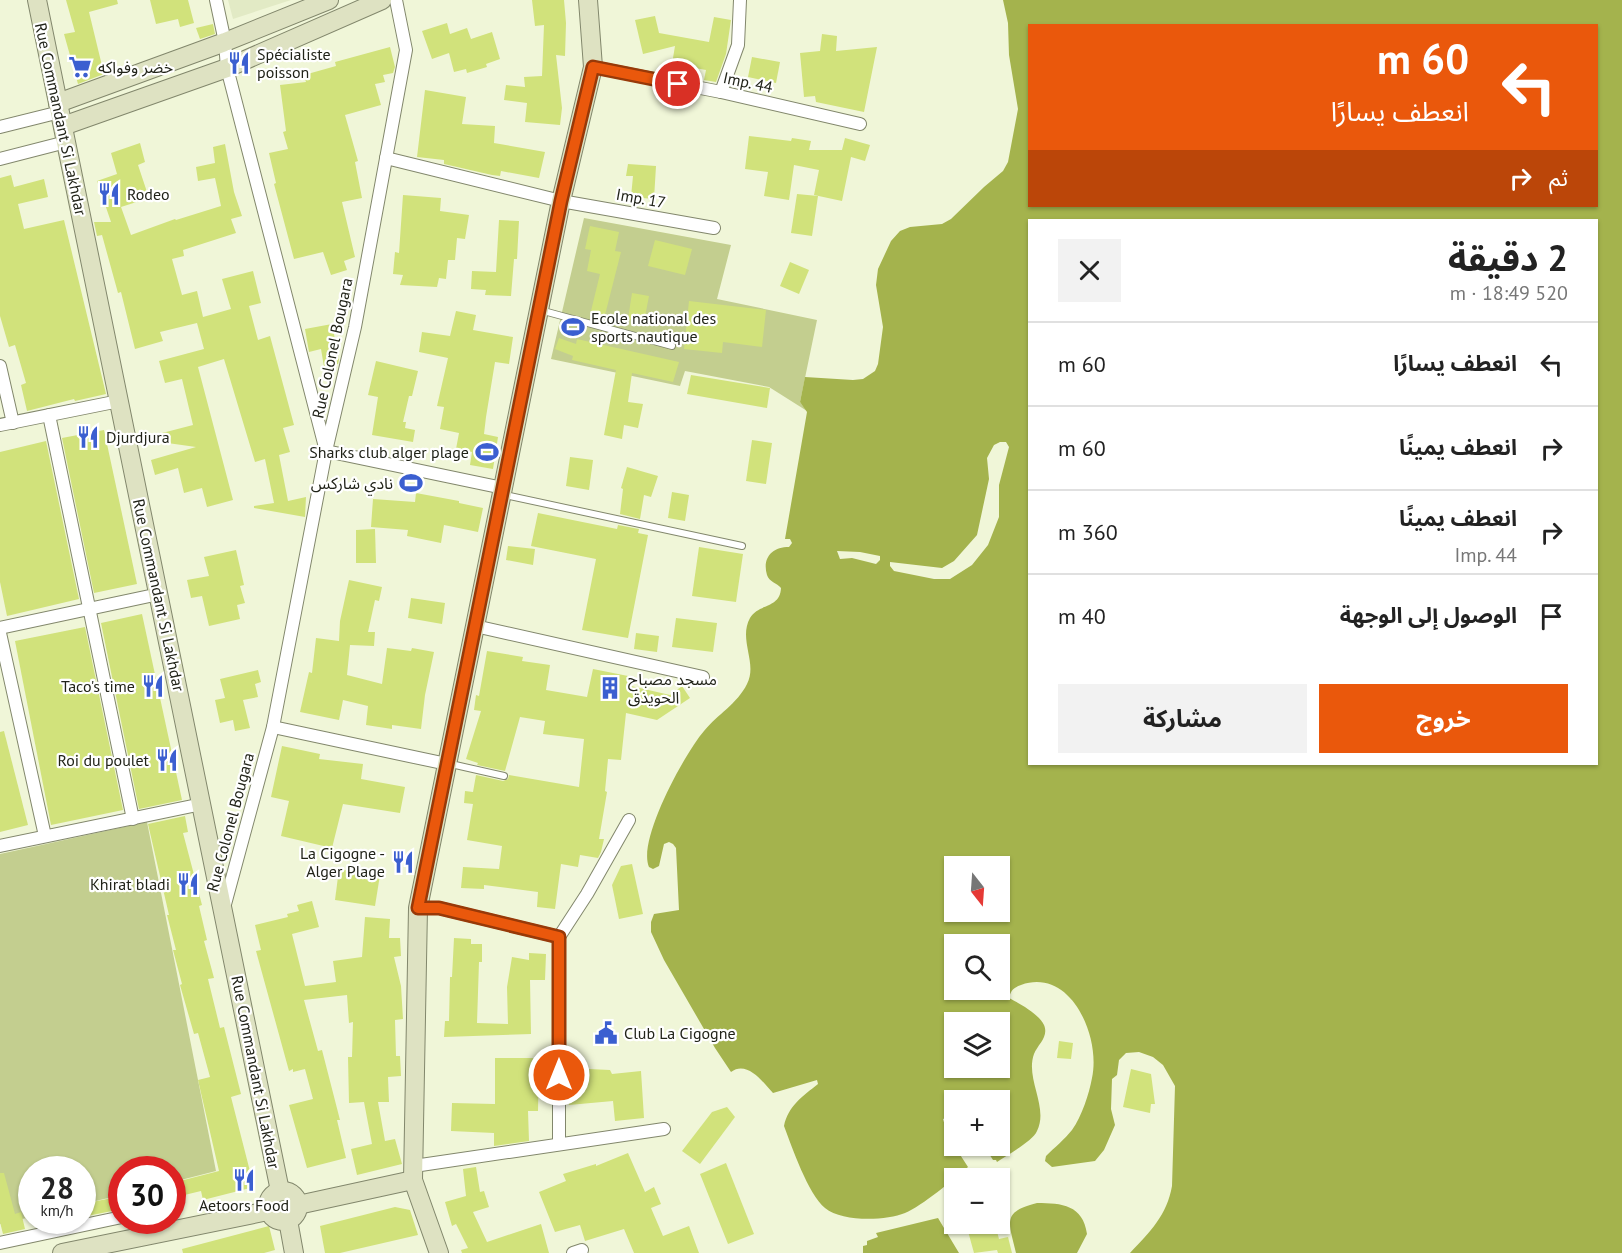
<!DOCTYPE html>
<html lang="ar">
<head>
<meta charset="utf-8">
<style>
  body { margin:0; font-family:"PT Sans","Noto Sans Arabic",sans-serif; background:#f2f2f2; color:#222; direction:rtl; height:100vh; display:flex; flex-direction:column; font-size:22px; white-space:nowrap }
  * { box-sizing:border-box; margin:0 }
  p { font-size:20px; color:#767676 }
  .icon { flex:none; width:33px; height:33px; fill:none; stroke:currentColor; stroke-width:2; stroke-linecap:round; stroke-linejoin:round }
  .map { position:relative; flex:1; overflow:hidden; direction:ltr }
  .sheet { position:absolute; left:1028px; top:219px; width:570px; height:546px; display:flex; flex-direction:column; background:#fff; border-radius:0px; box-shadow:0 2px 4px #0004; direction:rtl }
  .sheet>* { flex:none }
  .hud { position:absolute; left:1028px; top:24px; width:570px; height:183px; border-radius:0px; box-shadow:0 2px 4px #0004; direction:rtl; background:#ea580c; color:#fff; overflow:hidden }
  .needle { width:39px; rotate:163deg }
  .fabs { position:absolute; left:944px; top:856px; display:grid; gap:12px }
  .fabs a { display:grid; place-items:center; width:66px; height:66px; border-radius:0px; background:#fff; box-shadow:0 2px 4px #0004; font-size:30px }
  .speed { position:absolute; left:18px; top:1156px; display:flex; gap:12px; font-size:30px; font-weight:700; text-align:center }
  .speed>* { display:grid; place-content:center; width:78px; height:78px; border-radius:50%; background:#fff; box-shadow:0 2px 4px #0004; line-height:1 }
  .speed small { font-size:15px; font-weight:400 }
  .speed .limit { border:9px solid #d22; background:#fff; color:#111 }
  .pin { position:absolute; display:grid; place-items:center; width:51px; height:51px; color:#fff; margin:-26px; border:3px solid #fff; border-radius:50%; box-shadow:0 2px 6px #0007 }
  .me { position:absolute; width:66px; margin:-33px; rotate:0deg; stroke-linejoin:round; filter:drop-shadow(0 0 4px #0008) }
  .turn { display:flex; align-items:center; gap:21px; height:126px; padding:0 30px; font-size:27px }
  .turn .icon { width:78px; height:78px; stroke-width:2.5 }
  .turn b { display:block; font-size:42px; line-height:51px }
  .then { display:flex; align-items:center; height:57px; padding:0 30px; background:#0003; gap:12px; font-size:22px }
  .round { display:grid; place-items:center; flex:none; width:63px; height:63px; border-radius:0px; background:#f2f2f2 }
  .head { display:flex; align-items:center; justify-content:space-between; height:102px; padding:0 30px }
  h1 { font-size:36px; font-weight:700; line-height:45px }
  .primary-button { display:flex; gap:12px; margin-top:auto; padding:12px 30px }
  .primary-button a { flex:1; height:69px; border-radius:0px; background:#ea580c; color:#fff; font-size:24px; font-weight:700; line-height:69px; text-align:center }
  .primary-button a+a { background:#f2f2f2; color:#222 }
  ul { padding:0; list-style:none }
  li { display:flex; align-items:center; gap:18px; height:84px; padding:0 30px; border-top:2px solid #e0e0e0 }
  li div { flex:1 }
  li b { display:block; font-size:22px }
  li em { font-style:normal }
  .map>svg:first-child { display:block }
</style>
</head>
<body>
<div class="map">
<svg width="1622" height="1253" viewBox="0 0 1622 1253">
  <rect width="100%" height="100%" fill="#f0f6d8"/>
  <polygon fill="#e2eac5" points="228,0 291,0 233,19"/>
  <g fill="#c3ce8f">
    <polygon points="584,218 731,245 717,299 817,320 800,402 807,411 769,387 685,371 680,386 551,359"/>
    <polygon points="147,822 216,1171 173,1182 172,1170 122,1170 121,1195 83,1204 82,1170 32,1170 31,1217 0,1224 0,854"/>
  </g>
  <g fill="#a4b34d" fill-rule="evenodd">
    <path d="M1003,0H1622V1253H1130C1150,1232 1167,1215 1172,1186L1175,1086L1163,1065L1153,1057L1139,1052L1126,1053L1119,1060L1117,1075L1112,1079L1111,1109L1115,1125L1104,1150L1095,1161L1052,1167L1045,1161L1046,1156C1054,1148 1065,1139 1072,1130C1082,1116 1089,1094 1092,1078C1101,1037 1071,967 1021,985C1013,988 1011,990 1009,998C1019,1003 1039,1014 1044,1025C1049,1037 1038,1044 1034,1054C1025,1079 1049,1107 1037,1131C1033,1141 1007,1155 997,1162L996,1160H993L984,1146H999V1101H954V1111L945,1114L946,1118L943,1119L948,1136L968,1167C954,1179 922,1206 905,1213C885,1221 842,1222 825,1208C808,1194 792,1147 784,1126C788,1106 803,1096 818,1084L817,1080L773,1093C763,1082 747,1060 731,1072L715,1048L664,960L651,932V922L654,914L679,910L676,848L673,844L669,842L664,844L659,866L653,869L649,867C637,840 685,753 704,731C718,714 737,704 747,684C758,663 738,640 750,618C759,603 780,609 781,588C777,583 769,582 767,575C762,558 772,547 789,547L792,543L790,539H785L807,412L800,402L805,377L853,380L863,379L875,371L878,364L883,327L876,285L878,269L891,241L900,231L910,227L942,224L951,219L984,187L1003,171L1008,162L1018,109L1009,55L1008,23ZM1029,26H1596V206H1029ZM1029,220H1596V764H1029ZM954,867H999V912H954ZM954,945H999V990H954ZM954,1023H999V1068H954Z"/>
    <path d="M1037,1203C1062,1203 1083,1205 1087,1234L1077,1253H1016C1009,1222 1001,1212 1037,1203Z"/>
    <polygon points="938,1218 959,1253 863,1253 863,1246 867,1245 867,1241 878,1237 876,1233"/>
  </g>
  <g fill="#f0f6d8">
    <polygon points="1000,442 1006,442 1009,447 999,485 999,517 988,545 972,565 950,579 934,579 894,571 890,566 890,562 942,568 954,561 977,535 989,479 987,458 994,445"/>
    <polygon points="837,551 860,552 880,556 880,560 876,564 852,558 840,559"/>
  </g>
  <g fill="#d1e27b">
    <polygon points="66,0 117,0 118,4 89,12 104,74 78,84 64,34 75,32"/>
    <polygon points="150,0 188,0 194,23 180,27 178,19 156,24"/>
    <polygon points="532,0 564,0 566,23 565,56 556,55 562,108 560,125 525,122 527,103 504,100 506,85 525,87 524,77 542,76 544,25 535,26"/>
    <polygon points="655,16 659,33 709,42 714,17 731,20 726,54 716,82 704,80 706,70 672,64 675,46 643,54 635,20"/>
    <polygon points="447,23 450,34 467,28 471,39 492,32 500,59 486,64 487,67 467,73 466,69 454,72 449,53 432,59 422,31"/>
    <polygon points="213,24 215,34 200,39 196,28"/>
    <polygon points="822,34 837,36 836,51 877,47 864,112 816,102 815,96 804,97 800,53 820,51"/>
    <polygon points="390,47 395,67 393,73 383,75 385,82 375,84 381,105 345,115 358,161 355,162 362,198 342,202 355,257 344,261 347,270 331,275 323,252 294,259 274,184 276,183 269,153 288,149 283,132 286,131 280,85 306,82 304,75 336,66 335,62"/>
    <polygon points="752,57 780,62 776,83 748,77"/>
    <polygon points="425,90 466,97 462,124 495,126 494,143 545,152 539,178 501,171 500,176 492,175 444,164 444,160 417,157"/>
    <polygon points="749,136 791,141 792,138 811,141 809,150 842,150 845,138 870,145 865,161 851,157 842,201 814,195 819,170 794,165 789,200 764,196 768,172 745,169"/>
    <polygon points="140,143 145,162 138,165 149,198 121,207 131,235 175,219 176,220 221,206 215,178 198,181 196,167 215,163 213,147 225,144 234,192 242,216 231,219 236,233 183,250 184,256 172,259 182,295 197,291 203,317 231,309 222,279 253,271 261,303 249,306 258,340 270,336 294,425 283,428 290,452 279,455 288,501 306,497 305,517 254,508 254,506 274,503 265,459 255,462 224,359 198,367 233,500 207,507 202,488 184,493 178,468 155,475 151,460 196,447 139,439 193,425 182,379 165,383 159,361 204,349 197,323 160,332 163,341 135,349 121,292 118,293 102,235 97,236 94,222 111,222 97,181 117,174 111,153"/>
    <polygon points="628,164 656,166 654,199 631,197 633,176 626,176"/>
    <polygon points="11,175 14,187 44,179 48,197 18,204 24,229 64,220 106,394 75,401 74,399 27,411 21,385 26,383 15,345 9,347 0,316 0,178"/>
    <polygon points="797,194 818,196 812,236 791,233"/>
    <polygon points="403,195 441,198 440,211 469,215 465,239 457,238 455,260 448,260 446,279 439,278 437,287 400,285 403,275 393,274 395,252 399,253"/>
    <polygon points="499,220 519,221 517,259 514,259 511,296 485,295 486,290 471,289 472,271 496,272"/>
    <polygon points="590,226 619,232 615,251 621,252 605,315 591,311 600,274 587,271 591,250 585,249"/>
    <polygon points="655,240 692,249 685,275 648,266"/>
    <polygon points="790,262 809,270 799,294 780,286"/>
    <polygon points="632,293 649,296 644,322 628,319"/>
    <polygon points="689,301 766,310 762,347 723,342 722,353 684,349"/>
    <polygon points="456,311 476,315 473,330 513,337 509,364 495,362 486,417 484,434 498,437 493,469 470,465 472,452 456,449 459,433 440,429 444,407 437,406 448,358 419,352 422,332 450,336"/>
    <polygon points="332,324 339,360 338,364 324,367 321,349 309,352 305,329"/>
    <polygon points="559,338 576,344 577,339 679,362 673,382 632,373 628,402 643,404 638,428 624,425 622,439 604,435 616,370 572,360 573,356 555,349"/>
    <polygon points="376,361 418,371 412,396 409,396 403,422 406,422 405,428 415,430 413,442 372,435 378,397 368,395"/>
    <polygon points="691,375 770,388 767,408 687,394"/>
    <polygon points="104,430 137,584 94,593 62,438"/>
    <polygon points="752,440 772,443 766,484 746,481"/>
    <polygon points="46,441 79,599 7,616 0,582 0,452"/>
    <polygon points="570,457 593,460 589,490 566,486"/>
    <polygon points="627,467 658,476 651,497 644,495 640,519 620,514 623,489 621,488"/>
    <polygon points="672,492 689,495 685,521 668,518"/>
    <polygon points="416,493 459,501 459,503 483,508 478,532 444,525 441,543 407,536 408,530 371,527 373,499 415,502"/>
    <polygon points="538,513 617,529 618,525 639,529 638,533 648,535 628,638 582,630 596,559 531,546"/>
    <polygon points="375,529 376,563 356,563 356,530"/>
    <polygon points="508,546 535,549 533,565 506,560"/>
    <polygon points="699,547 743,554 736,602 692,596"/>
    <polygon points="236,550 244,585 240,586 245,603 237,605 240,619 209,626 202,596 191,598 187,580 209,576 204,557"/>
    <polygon points="349,580 382,587 379,601 375,600 368,632 375,632 374,646 350,645 347,675 382,684 387,648 411,651 412,648 434,652 425,695 421,729 392,725 392,729 366,725 368,706 343,700 339,720 300,712 309,672 312,673 316,638 339,641 340,621"/>
    <polygon points="411,598 445,603 442,624 408,618"/>
    <polygon points="142,614 182,800 139,809 101,623"/>
    <polygon points="676,618 717,623 713,652 672,647"/>
    <polygon points="85,627 123,810 51,825 15,641"/>
    <polygon points="636,633 659,636 657,652 634,649"/>
    <polygon points="487,651 523,657 522,661 550,665 546,690 587,697 593,669 633,677 631,686 670,695 682,686 690,698 657,720 626,713 621,760 608,759 605,791 607,792 599,839 604,839 601,852 598,858 580,855 578,867 561,864 555,909 537,907 538,892 484,885 484,889 461,888 463,867 499,869 502,846 467,840 473,804 464,803 465,791 473,792 476,775 503,781 508,779 509,775 579,787 584,739 543,734 545,721 520,717 505,771 477,765 478,763 466,759 481,711 474,710 476,695 479,696"/>
    <polygon points="258,670 261,682 255,684 258,697 243,700 250,728 235,731 233,720 220,723 215,700 225,698 220,679"/>
    <polygon points="4,731 28,825 0,832 0,732"/>
    <polygon points="282,746 320,754 319,759 363,764 361,779 405,787 400,813 343,804 332,848 281,836 289,801 271,797"/>
    <polygon points="185,816 188,832 183,833 202,905 199,906 207,940 204,941 214,978 208,979 220,1028 224,1027 241,1094 231,1097 254,1187 203,1200 201,1191 172,1198 172,1183 219,1171 198,1080 210,1077 198,1033 194,1034 180,985 182,984 173,950 176,950 167,915 169,915 148,824"/>
    <polygon points="632,864 643,914 619,919 612,885 621,866"/>
    <polygon points="339,869 380,875 375,906 335,900"/>
    <polygon points="312,901 319,927 292,934 305,986 336,982 333,961 362,957 365,917 390,919 389,938 400,938 401,956 394,957 401,986 403,1019 395,1020 396,1056 400,1056 401,1076 388,1077 389,1102 378,1102 385,1141 395,1139 402,1164 357,1175 351,1149 372,1144 364,1102 349,1103 348,1057 352,1057 353,1022 349,1023 347,995 304,1000 318,1051 322,1050 340,1120 337,1120 346,1158 307,1168 289,1105 313,1099 305,1069 293,1072 293,1069 289,1071 256,951 261,950 255,925 288,917 287,914 299,911 297,905"/>
    <polygon points="454,938 471,939 471,944 482,944 482,962 479,962 477,1023 508,1024 507,987 512,957 529,960 529,953 546,954 545,980 530,980 531,1034 444,1037 445,1021 449,1021 450,977 452,977"/>
    <polygon points="1059,1041 1073,1043 1071,1059 1057,1058"/>
    <polygon points="495,1058 539,1058 538,1111 528,1111 529,1141 494,1146 494,1133 451,1131 452,1103 495,1104"/>
    <polygon points="569,1068 610,1070 612,1074 641,1071 644,1118 615,1121 613,1101 569,1105 567,1086"/>
    <polygon points="1131,1069 1151,1074 1155,1104 1151,1104 1150,1113 1123,1107"/>
    <polygon points="727,1107 735,1117 700,1164 682,1151 712,1112"/>
    <polygon points="628,1153 645,1192 654,1187 661,1204 651,1208 663,1236 689,1226 699,1253 634,1253 624,1229 585,1241 580,1225 555,1232 539,1192 566,1181 563,1174 596,1164 596,1166"/>
    <polygon points="726,1163 754,1234 728,1244 700,1174"/>
    <polygon points="476,1167 480,1192 484,1191 489,1207 473,1212 487,1242 541,1224 549,1253 462,1253 461,1250 468,1248 456,1224 452,1226 445,1202 466,1196 463,1169"/>
    <polygon points="0,1173 4,1173 15,1214 21,1212 25,1229 3,1234 0,1222"/>
    <polygon points="122,1196 122,1209 82,1217 82,1204"/>
    <polygon points="395,1207 410,1210 418,1235 340,1253 325,1253 320,1226"/>
    <polygon points="966,1224 995,1224 999,1239 1008,1237 1012,1253 998,1253 997,1250 974,1253"/>
    <polygon points="269,1226 275,1250 264,1253 183,1253 182,1249"/>
  </g>
  <g fill="none" stroke-linecap="round" stroke-linejoin="round">
    <g stroke="#82876c" stroke-width="8">
      <g id="lane">
        <polyline points="540,310 672,346"/>
        <polyline points="505,495 742,546"/>
        <polyline points="451,764 504,776"/>
      </g>
    </g>
    <g stroke="#82876c" stroke-width="14">
      <g id="street">
        <polyline points="216,0 225,42 227,68 326,451 503,488"/>
        <polyline points="593,67 721,92 860,124"/>
        <polyline points="721,92 738,45 740,0"/>
        <polyline points="0,127 60,112"/>
        <polyline points="386,158 561,201 714,228"/>
        <polyline points="0,159 66,142"/>
        <polyline points="0,366 13,423"/>
        <polyline points="49,415 133,819"/>
        <polyline points="0,425 119,401"/>
        <polyline points="475,626 703,677"/>
        <polyline points="0,628 159,594"/>
        <polyline points="0,633 45,836"/>
        <polyline points="273,727 447,764"/>
        <polyline points="0,846 202,804"/>
        <polyline points="224,908 273,727 326,451 355,327 406,50 396,0"/>
        <polyline points="418,908 439,908 559,937"/>
        <polyline points="559,1144 559,937 587,894 629,820"/>
        <polyline points="414,1166 664,1129"/>
        <polyline points="150,1221 155,1234"/>
        <polyline points="0,1243 122,1217"/>
        <polyline points="573,1253 582,1250"/>
      </g>
    </g>
    <g stroke="#82876c" stroke-width="20">
      <g id="secondary">
        <polyline points="37,0 280,1191"/>
        <polyline points="58,103 225,42 329,0"/>
        <polyline points="63,126 227,68 382,0"/>
        <circle cx="283" cy="1206" r="15"/>
        <polyline points="298,1205 413,1180"/>
        <polyline points="288,1220 294,1253"/>
        <polyline points="62,1253 268,1211"/>
        <polyline points="439,1253 413,1180 418,908 561,201 593,67 588,0"/>
      </g>
    </g>
    <use href="#lane" stroke="#fff" stroke-width="6"/>
    <use href="#street" stroke="#fff" stroke-width="12"/>
    <use href="#secondary" stroke="#dee2c2" stroke-width="18"/>
  </g>
  <g fill="none" stroke-linecap="round" stroke-linejoin="round">
    <g stroke="#983908" stroke-width="15">
      <polyline id="route" points="559,1075 559,937 439,908 418,908 561,201 593,67 678,84"/>
    </g>
    <use href="#route" stroke="#ea580c" stroke-width="10"/>
  </g>
  <defs>
    <g id="restaurant-bare" transform="scale(1.8)"><path d="M-5-6h1v4h1v-4h1v4h1v-4h1v5L-1.5 .5V6h-2V.5L-5-1ZM5-6V6H3V1.5H1.5Q1.5-4 5-6Z" fill="#3b5fd0" stroke="#fff" stroke-width="2.5" paint-order="stroke"/></g>
    <g id="supermarket-bare" transform="scale(1.8)"><path d="M-6-5.5h2.5l.6 2H6L4.5 2H-2.5L-4.4-4H-6ZM-1.5 3.2a1.3 1.3 0 1 0 .1 0ZM3 3.2a1.3 1.3 0 1 0 .1 0Z" fill="#3b5fd0" stroke="#fff" stroke-width="2.5" paint-order="stroke"/></g>
    <g id="stadium-bare" transform="scale(1.8)"><path d="M0-5a6.5 5 0 1 0 0 10a6.5 5 0 1 0 0-10ZM-3.5-1.8h7v3.6h-7Z" fill="#3b5fd0" stroke="#fff" stroke-width="2.5" paint-order="stroke"/></g>
    <g id="building-bare" transform="scale(1.8)"><path d="M-4-6H4V6H1V3H-1V6H-4ZM-2.5-4.3h1.7v1.8h-1.7ZM.8-4.3h1.7v1.8H.8ZM-2.5-1h1.7V.8h-1.7ZM.8-1h1.7V.8H.8Z" fill="#3b5fd0" stroke="#fff" stroke-width="2.5" paint-order="stroke"/></g>
    <g id="civic-bare" transform="scale(1.8)"><path d="M-.6-6.5H3V-4.5H.6V-3L4-1V1h2V6H-6V1h2V-1L-.6-3ZM-1.2 2.5V6h2.4V2.5Z" fill="#3b5fd0" stroke="#fff" stroke-width="2.5" paint-order="stroke"/></g>
  </defs>
  <g fill-rule="evenodd">
    <use href="#restaurant-bare" x="239" y="63"/>
    <use href="#supermarket-bare" x="80" y="67"/>
    <use href="#restaurant-bare" x="109" y="194"/>
    <use href="#stadium-bare" x="573" y="327"/>
    <use href="#restaurant-bare" x="88" y="437"/>
    <use href="#stadium-bare" x="487" y="452"/>
    <use href="#stadium-bare" x="411" y="483"/>
    <use href="#restaurant-bare" x="153" y="686"/>
    <use href="#building-bare" x="610" y="688"/>
    <use href="#restaurant-bare" x="167" y="760"/>
    <use href="#restaurant-bare" x="403" y="862"/>
    <use href="#restaurant-bare" x="188" y="884"/>
    <use href="#civic-bare" x="606" y="1033"/>
    <use href="#restaurant-bare" x="244" y="1180"/>
  </g>
  <g text-anchor="middle" dominant-baseline="central" stroke-width="4.5" stroke-linejoin="round" paint-order="stroke">
    <g font-size="16" fill="#212319" stroke="#fff" text-anchor="start">
      <text x="257" y="54">Spécialiste<tspan x="257" dy="18">poisson</tspan></text>
      <text x="98" y="67">خضر وفواكه</text>
      <text x="127" y="194">Rodeo</text>
      <text x="591" y="318">Ecole national des<tspan x="591" dy="18">sports nautique</tspan></text>
      <text x="106" y="437">Djurdjura</text>
      <text x="469" y="452" text-anchor="end">Sharks club alger plage</text>
      <text x="393" y="483" text-anchor="end">نادي شاركس</text>
      <text x="628" y="679">مسجد مصباح<tspan x="628" dy="18">الحويذق</tspan></text>
      <text x="135" y="686" text-anchor="end">Taco's time</text>
      <text x="149" y="760" text-anchor="end">Roi du poulet</text>
      <text x="385" y="853" text-anchor="end">La Cigogne -<tspan x="385" dy="18">Alger Plage</tspan></text>
      <text x="170" y="884" text-anchor="end">Khirat bladi</text>
      <text x="624" y="1033">Club La Cigogne</text>
      <text x="244" y="1205" text-anchor="middle">Aetoors Food</text>
    </g>
    <g font-size="16" fill="#212319" stroke="#fff">
      <text transform="translate(748 82) rotate(12)">Imp. 44</text>
      <text transform="translate(61 119) rotate(78)">Rue Commandant Si Lakhdar</text>
      <text transform="translate(641 198) rotate(10)">Imp. 17</text>
      <text transform="translate(332 348) rotate(-78)">Rue Colonel Bougara</text>
      <text transform="translate(159 595) rotate(78)">Rue Commandant Si Lakhdar</text>
      <text transform="translate(230 822) rotate(-75)">Rue Colonel Bougara</text>
      <text transform="translate(256 1072) rotate(79)">Rue Commandant Si Lakhdar</text>
    </g>
  </g>
</svg>
<div class="fabs">
<a><svg class="needle" viewBox="-14 -14 28 28"><path d="M0-13l5 13h-10z" fill="#e53935"/><path d="M0 13l5-13h-10z" fill="#767676"/></svg></a>
<a><svg class="icon" aria-label="search" viewBox="0 0 24 24"><circle cx="10" cy="10" r="6"/><path d="M15 15l6 6"/></svg></a>
<a><svg class="icon" aria-label="layers" viewBox="0 0 24 24"><path d="M12 4l9 5-9 5-9-5zM3 14l9 5 9-5"/></svg></a>
<a>+</a>
<a>−</a>
</div>
<div class="speed"><div>28<small>km/h</small></div><div class="limit">30</div></div>
<div class="pin" style="left:678px;top:84px;background:#d93025"><svg class="icon" aria-label="arrive" viewBox="0 0 24 24"><path d="M6 21V4h12l-3 4 3 4H6"/></svg></div>
<svg class="me" style="left:559px;top:1075px" viewBox="-20 -20 40 40"><circle r="17" fill="#ea580c" stroke="#fff" stroke-width="3"/><path d="M0-11L8 9 0 5-8 9z" fill="#fff"/></svg>
<div class="hud">
<div class="turn"><svg class="icon" aria-label="left" viewBox="0 0 24 24"><path d="M17 20v-9H6M10 6l-5 5 5 5"/></svg><div><b>60 m</b>انعطف يسارًا</div></div>
<div class="then">ثم<svg class="icon" aria-label="right" viewBox="0 0 24 24"><path d="M7 20v-9h11M14 6l5 5-5 5"/></svg></div>
</div>
<section class="sheet">
<div class="head"><div><h1>2 دقيقة</h1><p>520 m · 18:49</p></div><a class="round"><svg class="icon" aria-label="close" viewBox="0 0 24 24"><path d="M6 6l12 12M18 6L6 18"/></svg></a></div>
<ul>
<li><svg class="icon" aria-label="left" viewBox="0 0 24 24"><path d="M17 20v-9H6M10 6l-5 5 5 5"/></svg><div><b>انعطف يسارًا</b></div><em>60 m</em></li>
<li><svg class="icon" aria-label="right" viewBox="0 0 24 24"><path d="M7 20v-9h11M14 6l5 5-5 5"/></svg><div><b>انعطف يمينًا</b></div><em>60 m</em></li>
<li><svg class="icon" aria-label="right" viewBox="0 0 24 24"><path d="M7 20v-9h11M14 6l5 5-5 5"/></svg><div><b>انعطف يمينًا</b><p>Imp. 44</p></div><em>360 m</em></li>
<li><svg class="icon" aria-label="arrive" viewBox="0 0 24 24"><path d="M6 21V4h12l-3 4 3 4H6"/></svg><div><b>الوصول إلى الوجهة</b></div><em>40 m</em></li>
</ul>
<div class="primary-button"><a>خروج</a><a>مشاركة</a></div>
</section>
</div>
</body>
</html>
